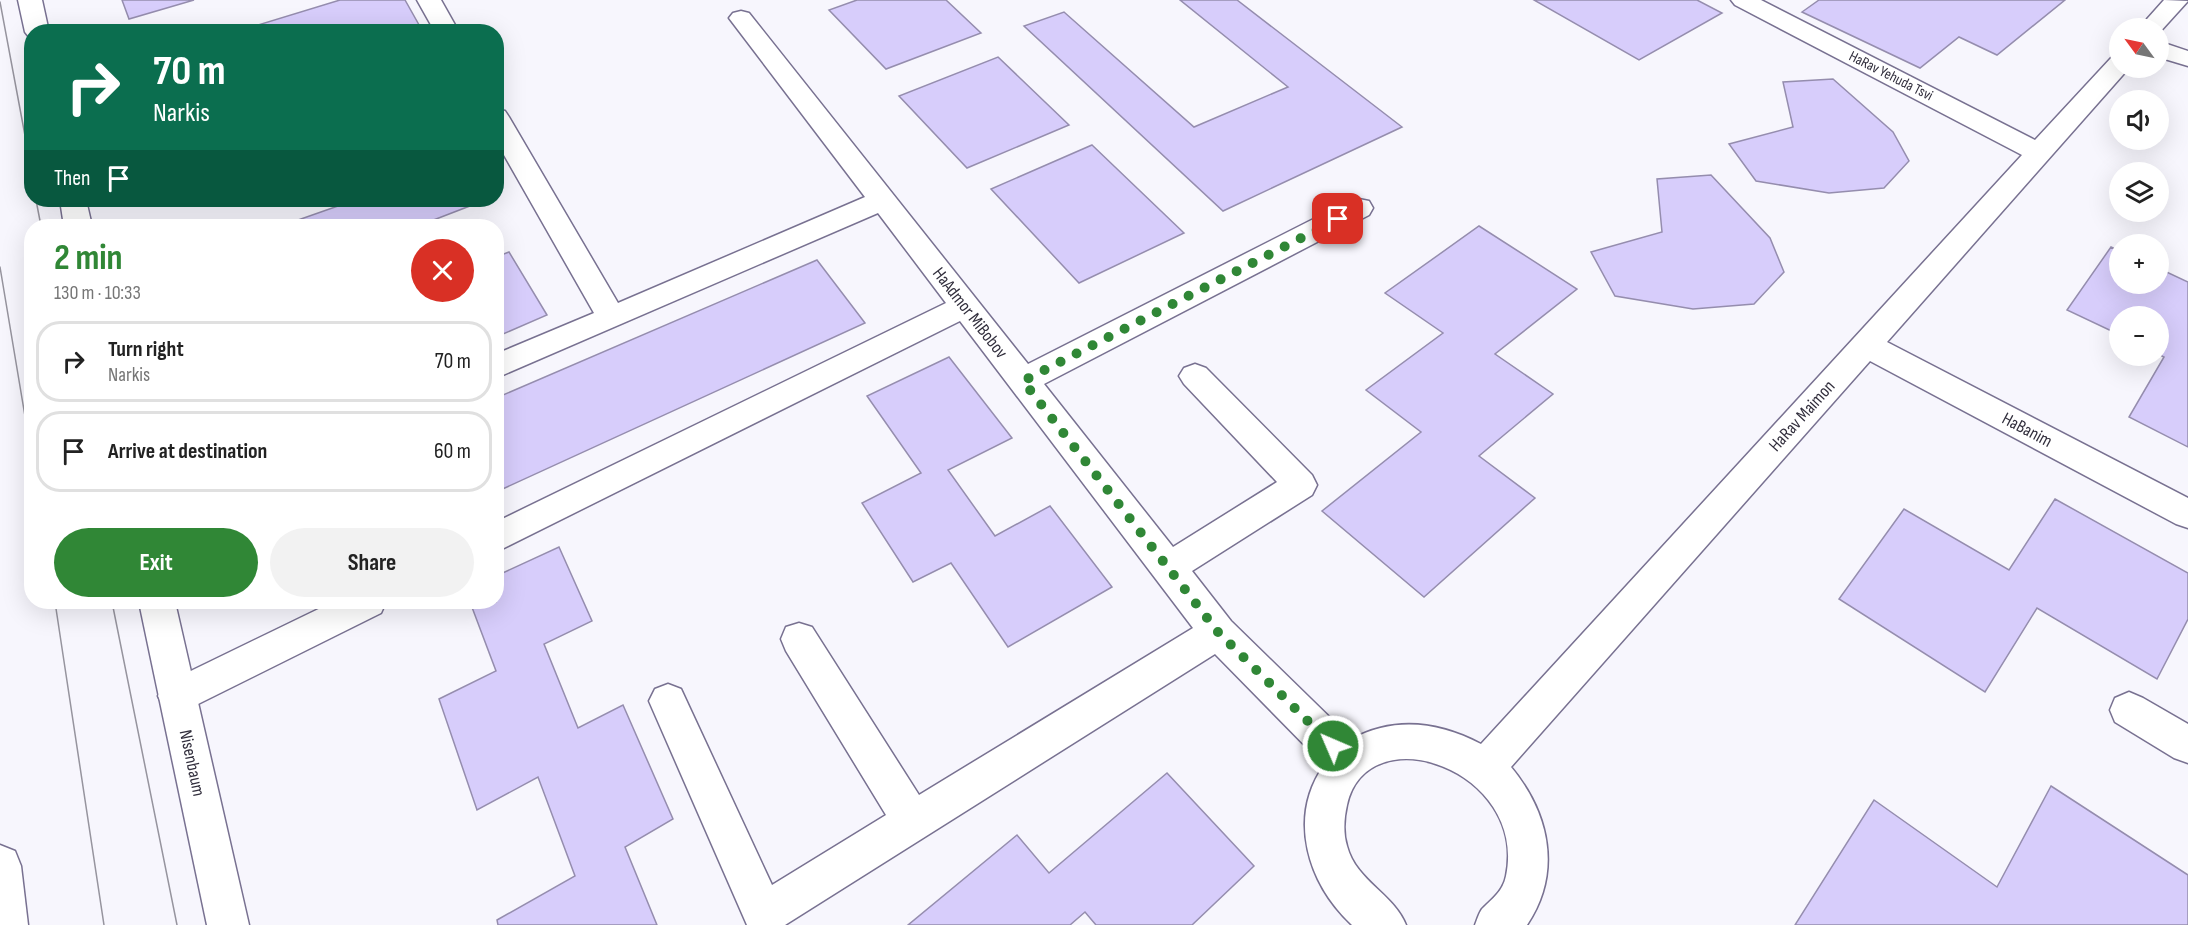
<!DOCTYPE html>
<html lang="en">
<head>
<meta charset="utf-8">
<style>
  body { margin:0; font-family:"Sofia Sans Condensed",sans-serif; background:#f2f2f2; color:#222; height:100vh; display:flex; flex-direction:column; font-size:22px; white-space:nowrap }
  * { box-sizing:border-box; margin:0 }
  p { font-size:20px; color:#767676 }
  .icon { flex:none; width:33px; height:33px; fill:none; stroke:currentColor; stroke-width:2; stroke-linecap:round; stroke-linejoin:round }
  .map { position:relative; flex:1; overflow:hidden }
  .sheet { position:absolute; left:24px; top:219px; width:480px; height:390px; display:flex; flex-direction:column; background:#fff; border-radius:24px; box-shadow:0 6px 24px #0002 }
  .sheet>* { flex:none }
  .hud { position:absolute; left:24px; top:24px; width:480px; height:183px; border-radius:24px; box-shadow:0 6px 24px #0002; background:#0b6e4f; color:#fff; overflow:hidden }
  .needle { width:39px; rotate:303deg }
  .fabs { position:absolute; left:2109px; top:18px; display:grid; gap:12px }
  .fabs a { display:grid; place-items:center; width:60px; height:60px; border-radius:50%; background:#fff; box-shadow:0 6px 24px #0002; font-size:30px }
  .pin { position:absolute; display:grid; place-items:center; width:51px; height:51px; color:#fff; margin:-26px; border-radius:12px; box-shadow:0 3px 9px #0006 }
  .me { position:absolute; width:66px; margin:-33px; rotate:315deg; stroke-linejoin:round; filter:drop-shadow(0 0 4px #0008) }
  .turn { display:flex; align-items:center; gap:21px; height:126px; padding:0 30px; font-size:27px }
  .turn .icon { width:78px; height:78px; stroke-width:2.5 }
  .turn b { display:block; font-size:42px; line-height:51px }
  .then { display:flex; align-items:center; height:57px; padding:0 30px; background:#0003; gap:12px; font-size:22px }
  .round { display:grid; place-items:center; flex:none; width:63px; height:63px; border-radius:32px; background:#f2f2f2 }
  .head { display:flex; align-items:center; justify-content:space-between; height:102px; padding:0 30px }
  h1 { font-size:36px; font-weight:700; line-height:45px; color:#308736 }
  .cta { display:flex; gap:12px; margin-top:auto; padding:12px 30px }
  .cta a { flex:1; height:69px; border-radius:36px; background:#308736; color:#fff; font-size:24px; font-weight:700; line-height:69px; text-align:center }
  .cta a+a { background:#f2f2f2; color:#222 }
  ul { padding:0; list-style:none }
  li { display:flex; align-items:center; gap:18px; height:81px; margin:0 12px 9px; padding:0 18px; border:3px solid #e0e0e0; border-radius:24px }
  li div { flex:1 }
  li b { display:block; font-size:22px }
  li em { font-style:normal }
  .map>svg:first-child { display:block }
</style>
</head>
<body>
<div class="map">
<svg width="2188" height="925" viewBox="0 0 2188 925">
  <rect width="100%" height="100%" fill="#f7f6fd"/>
  <g fill="#d7cdfb" stroke="#958dae" stroke-width="1.5">
    <polygon points="122,0 194,0 129,19"/>
    <polygon points="340,0 405,0 423,32 235,32"/>
    <polygon points="857,0 946,0 981,33 886,69 829,10"/>
    <polygon points="1180,0 1237,0 1402,127 1223,211 1024,26 1064,12 1194,127 1288,87"/>
    <polygon points="1534,0 1697,0 1722,13 1639,60"/>
    <polygon points="1819,0 2065,0 1997,55 1959,37 1920,68 1802,12"/>
    <polygon points="998,57 1069,125 967,168 899,96"/>
    <polygon points="1833,79 1893,132 1909,161 1884,188 1829,193 1756,181 1729,144 1793,127 1783,82"/>
    <polygon points="1092,145 1184,233 1079,283 991,189"/>
    <polygon points="1711,175 1770,238 1784,272 1754,304 1693,309 1615,296 1591,252 1662,232 1657,179"/>
    <polygon points="355,200 473,200 475,204 418,226 281,226"/>
    <polygon points="1479,226 1577,289 1495,354 1553,394 1479,456 1535,498 1424,597 1322,511 1421,432 1366,390 1443,333 1385,293"/>
    <polygon points="2111,247 2120,251 2120,284 2158,284 2158,268 2188,282 2188,447 2129,417 2164,357 2158,354 2158,316 2120,316 2120,335 2067,310"/>
    <polygon points="509,252 547,315 496,337 496,257"/>
    <polygon points="817,260 865,323 496,492 496,398"/>
    <polygon points="949,357 1012,438 948,470 995,536 1050,506 1112,587 1008,647 951,563 913,582 862,503 921,473 867,396"/>
    <polygon points="2055,499 2188,573 2188,619 2157,679 2037,608 1985,692 1839,599 1904,509 2009,570"/>
    <polygon points="559,547 592,621 544,644 578,728 623,705 673,819 625,847 657,925 498,925 497,920 575,876 538,777 477,810 439,699 496,671 470,602 496,602 496,576"/>
    <polygon points="1167,773 1254,866 1192,925 1096,925 1085,912 1070,925 908,925 1017,835 1049,873"/>
    <polygon points="2051,786 2188,875 2188,925 1795,925 1874,800 1997,887"/>
  </g>
  <g fill="none" stroke-linecap="round" stroke-linejoin="round">
    <g stroke="#787191" stroke-width="3">
      <g id="minor">
        <polygon points="417,0 441,0 459,32 435,32"/>
        <path d="M1731,0H1761L2035,140L2111,58L2120,56V68H2129L1887,342L2188,498V528L2176,524L1870,361L1511,767C1550,814 1562,873 1527,925H1475C1477,920 1479,913 1482,909C1493,898 1503,891 1506,876C1528,769 1367,714 1347,805C1344,818 1343,833 1347,846C1356,881 1394,894 1406,925H1352C1308,884 1287,818 1324,765L1215,654L785,925H747L649,701L655,689L668,684L681,689L772,885L886,815L786,651L781,639L786,627L799,623L812,627L919,795L1193,628L960,321L496,552V522L946,303L878,213L496,378V354L594,313L496,141V109L505,111L509,117L618,303L865,197L729,18L733,13L741,11L749,13L1028,364L1349,201L1359,199L1369,201L1373,208L1369,215L1044,384L1173,547L1277,482L1184,384L1179,376L1184,368L1195,364L1206,368L1312,475L1317,485L1312,495L1192,571L1231,621L1352,739C1395,716 1439,722 1481,744L2022,155L1735,5Z"/>
        <polygon points="2164,0 2188,1 2159,33 2158,28 2139,28"/>
        <polygon points="2158,41 2188,51 2188,66 2158,57"/>
        <polygon points="333,602 386,602 381,613 190,708 177,713 164,708 158,696 164,684"/>
        <polygon points="2129,692 2143,698 2188,724 2188,763 2174,758 2115,722 2110,710 2115,698"/>
      </g>
    </g>
    <g stroke="#787191" stroke-width="3">
      <g id="major">
        <polygon points="18,0 42,0 49,32 32,32 32,38 29,37 25,32"/>
        <polygon points="60,200 86,200 92,226 64,226"/>
        <polygon points="139,602 175,602 249,925 207,925"/>
        <polygon points="0,845 15,851 21,866 28,925 0,925"/>
      </g>
    </g>
    <use href="#minor" fill="#fff" fill-rule="evenodd"/>
    <use href="#major" fill="#fff" fill-rule="evenodd"/>
    <g stroke="#96949e" stroke-width="1.5">
      <polyline points="0,2 32,173"/>
      <polyline points="36,200 41,226"/>
      <polyline points="0,267 32,458"/>
      <polyline points="55,602 104,925"/>
      <polyline points="112,602 177,925"/>
    </g>
  </g>
  <g fill="none" stroke-linecap="round" stroke-linejoin="round">
    <polyline stroke="#308736" stroke-width="10" stroke-dasharray="0 18" points="1333,746 1218,632 1023,381 1338,219"/>
  </g>
  <g text-anchor="middle" dominant-baseline="central" stroke-width="4.5" stroke-linejoin="round" paint-order="stroke">
    <g font-size="15" fill="#322f3d" stroke="#fff">
      <text transform="translate(1891 76) rotate(27)">HaRav Yehuda Tsvi</text>
    </g>
    <g font-size="18" fill="#322f3d" stroke="#fff">
      <text transform="translate(970 313) rotate(52)">HaAdmor MiBobov</text>
      <text transform="translate(1802 416) rotate(-48)">HaRav Maimon</text>
      <text transform="translate(2027 430) rotate(28)">HaBanim</text>
      <text transform="translate(192 763) rotate(78)">Nisenbaum</text>
    </g>
  </g>
</svg>
<div class="fabs">
<a><svg class="needle" viewBox="-14 -14 28 28"><path d="M0-13l5 13h-10z" fill="#e53935"/><path d="M0 13l5-13h-10z" fill="#767676"/></svg></a>
<a><svg class="icon" aria-label="sound" viewBox="0 0 24 24"><path d="M4 9h4l5-4v14l-5-4H4zM17 9q2 3 0 6"/></svg></a>
<a><svg class="icon" aria-label="layers" viewBox="0 0 24 24"><path d="M12 4l9 5-9 5-9-5zM3 14l9 5 9-5"/></svg></a>
<a>+</a>
<a>−</a>
</div>
<div class="pin" style="left:1338px;top:219px;background:#d93025"><svg class="icon" aria-label="arrive" viewBox="0 0 24 24"><path d="M6 21V4h12l-3 4 3 4H6"/></svg></div>
<svg class="me" style="left:1333px;top:746px" viewBox="-20 -20 40 40"><circle r="17" fill="#308736" stroke="#fff" stroke-width="3"/><path d="M0-11L8 9 0 5-8 9z" fill="#fff"/></svg>
<div class="hud">
<div class="turn"><svg class="icon" aria-label="right" viewBox="0 0 24 24"><path d="M7 20v-9h11M14 6l5 5-5 5"/></svg><div><b>70 m</b>Narkis</div></div>
<div class="then">Then<svg class="icon" aria-label="arrive" viewBox="0 0 24 24"><path d="M6 21V4h12l-3 4 3 4H6"/></svg></div>
</div>
<section class="sheet">
<div class="head"><div><h1>2 min</h1><p>130 m · 10:33</p></div><a class="round" style="background:#d93025;color:#fff"><svg class="icon" aria-label="close" viewBox="0 0 24 24"><path d="M6 6l12 12M18 6L6 18"/></svg></a></div>
<ul>
<li><svg class="icon" aria-label="right" viewBox="0 0 24 24"><path d="M7 20v-9h11M14 6l5 5-5 5"/></svg><div><b>Turn right</b><p>Narkis</p></div><em>70 m</em></li>
<li><svg class="icon" aria-label="arrive" viewBox="0 0 24 24"><path d="M6 21V4h12l-3 4 3 4H6"/></svg><div><b>Arrive at destination</b></div><em>60 m</em></li>
</ul>
<div class="cta"><a>Exit</a><a>Share</a></div>
</section>
</div>
</body>
</html>
